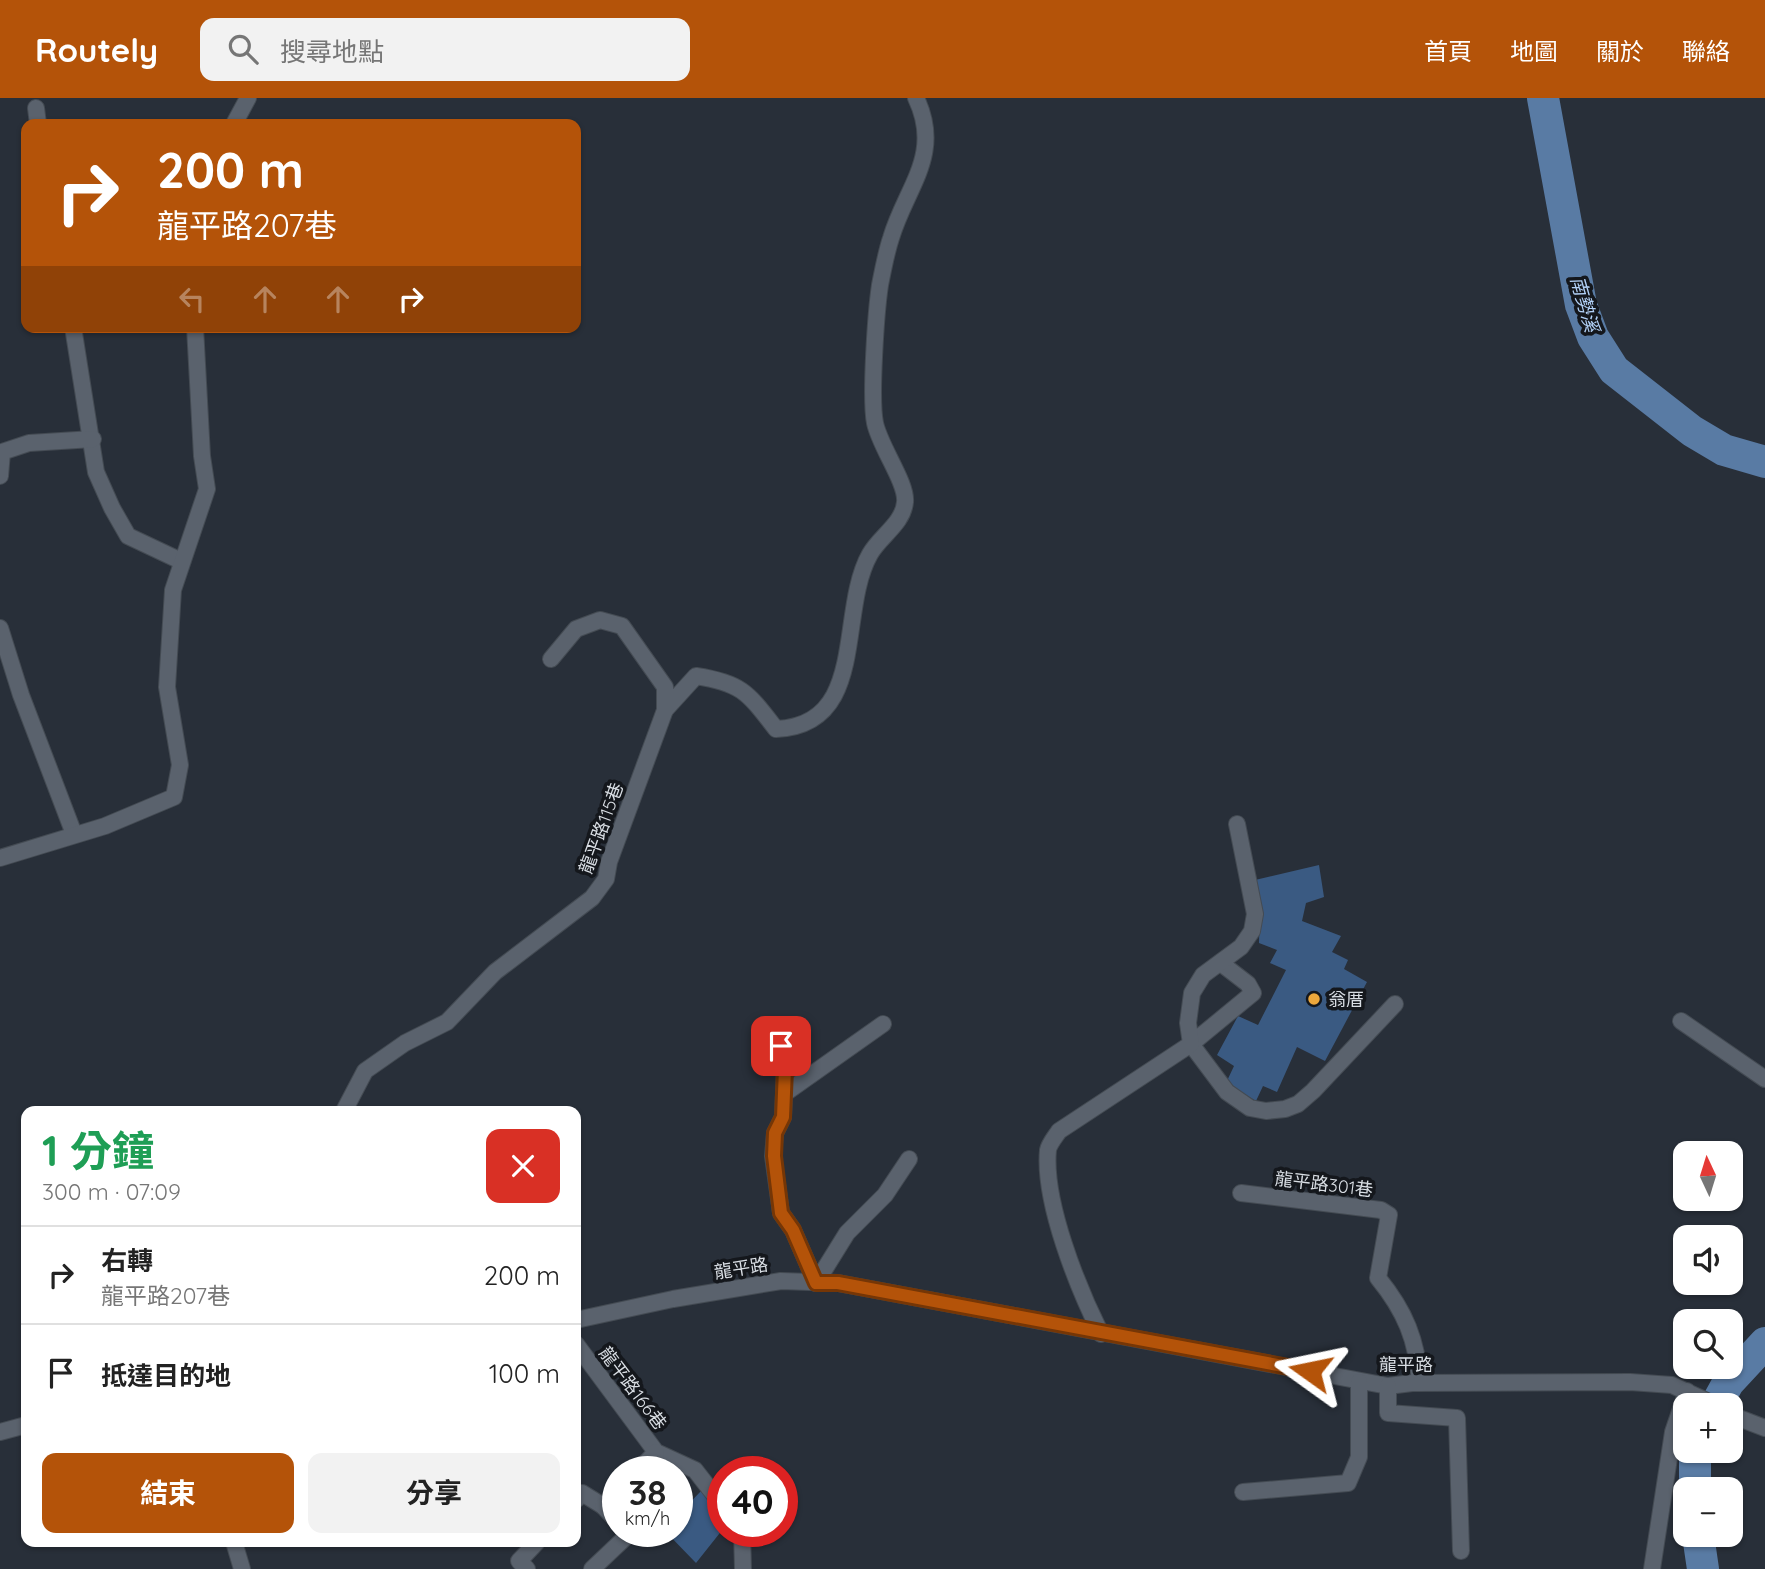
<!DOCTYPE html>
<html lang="zh-TW">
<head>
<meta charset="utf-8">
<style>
  body { margin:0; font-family:Quicksand,"Noto Sans TC",sans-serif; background:#f2f2f2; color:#222; height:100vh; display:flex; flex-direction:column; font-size:26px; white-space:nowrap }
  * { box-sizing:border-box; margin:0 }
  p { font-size:23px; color:#767676 }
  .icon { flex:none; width:38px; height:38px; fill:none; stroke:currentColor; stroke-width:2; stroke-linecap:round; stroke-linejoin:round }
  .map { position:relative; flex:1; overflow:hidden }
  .sheet { position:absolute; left:21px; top:1008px; width:560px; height:441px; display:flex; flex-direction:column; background:#fff; border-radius:14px; box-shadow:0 2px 5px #0004 }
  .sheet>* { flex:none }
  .banner { position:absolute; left:21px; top:21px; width:560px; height:214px; border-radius:14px; box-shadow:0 2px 5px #0004; background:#b45309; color:#fff; overflow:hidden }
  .needle { width:46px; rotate:356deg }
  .tools { position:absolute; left:1673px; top:1043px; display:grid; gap:14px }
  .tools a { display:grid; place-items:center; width:70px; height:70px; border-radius:14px; background:#fff; box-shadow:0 2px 5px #0004; font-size:35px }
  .speed { position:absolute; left:602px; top:1358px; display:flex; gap:14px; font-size:35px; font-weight:700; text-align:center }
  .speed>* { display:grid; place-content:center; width:91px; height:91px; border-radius:50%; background:#fff; box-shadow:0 2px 5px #0004; line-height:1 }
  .speed small { font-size:18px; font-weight:400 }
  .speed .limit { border:10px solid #d22; background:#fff; color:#111 }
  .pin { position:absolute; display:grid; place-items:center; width:60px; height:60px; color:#fff; margin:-30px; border-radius:14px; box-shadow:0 4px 10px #0006 }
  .me { position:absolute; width:77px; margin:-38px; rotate:282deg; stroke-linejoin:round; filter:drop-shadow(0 0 5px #0008) }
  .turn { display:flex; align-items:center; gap:24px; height:147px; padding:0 21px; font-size:32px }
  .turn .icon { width:91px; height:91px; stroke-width:2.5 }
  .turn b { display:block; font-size:49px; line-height:60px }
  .lanes { display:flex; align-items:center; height:66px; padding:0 21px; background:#0003; justify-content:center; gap:35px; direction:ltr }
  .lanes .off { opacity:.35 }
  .round { display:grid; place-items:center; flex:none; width:74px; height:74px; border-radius:14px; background:#f2f2f2 }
  .head { display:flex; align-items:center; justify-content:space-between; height:119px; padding:0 21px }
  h1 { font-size:42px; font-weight:700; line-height:52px; color:#1e9e55 }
  .primary-button { display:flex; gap:14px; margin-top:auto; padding:14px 21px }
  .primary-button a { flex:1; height:80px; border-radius:14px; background:#b45309; color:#fff; font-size:28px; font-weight:700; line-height:80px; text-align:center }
  .primary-button a+a { background:#f2f2f2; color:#222 }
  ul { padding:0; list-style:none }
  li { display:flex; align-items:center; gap:21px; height:98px; padding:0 21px; border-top:2px solid #e0e0e0 }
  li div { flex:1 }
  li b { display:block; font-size:26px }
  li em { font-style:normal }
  header { display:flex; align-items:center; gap:42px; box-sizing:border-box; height:98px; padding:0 35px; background:#b45309; color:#fff }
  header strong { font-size:33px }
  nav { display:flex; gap:38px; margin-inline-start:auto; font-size:24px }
  .search { width:490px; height:63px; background:#f2f2f2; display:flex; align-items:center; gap:18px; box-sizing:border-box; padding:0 24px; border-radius:14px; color:#767676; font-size:26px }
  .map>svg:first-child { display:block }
</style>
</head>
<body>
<header>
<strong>Routely</strong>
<div class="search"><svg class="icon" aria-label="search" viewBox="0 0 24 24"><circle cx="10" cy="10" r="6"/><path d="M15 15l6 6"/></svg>搜尋地點</div>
<nav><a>首頁</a><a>地圖</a><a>關於</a><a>聯絡</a></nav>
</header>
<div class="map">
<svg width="1765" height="1471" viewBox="0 0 1765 1471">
  <rect width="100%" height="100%" fill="#282f39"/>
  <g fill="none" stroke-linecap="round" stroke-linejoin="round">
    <g stroke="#597ba4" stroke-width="32">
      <polyline points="1543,0 1581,207 1593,239 1614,272 1692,333 1724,352 1765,364"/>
      <polyline points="1716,1307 1728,1285 1765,1245"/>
      <polyline points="1695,1391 1695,1353"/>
      <polyline points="1698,1437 1703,1471"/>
    </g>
  </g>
  <g fill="#3a5a82">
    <polygon points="1319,767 1324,799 1306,805 1302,823 1341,838 1332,854 1348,862 1344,871 1367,884 1325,963 1297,949 1277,994 1263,988 1256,1003 1226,985 1234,968 1217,957 1238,918 1258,927 1286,872 1270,865 1277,852 1259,845 1260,813 1255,782"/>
    <polygon points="702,1392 723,1415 723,1431 696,1465 665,1433 677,1433 677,1418"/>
  </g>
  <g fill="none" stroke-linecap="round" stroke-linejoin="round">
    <g stroke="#444b53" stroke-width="18">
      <g id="minor">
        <polyline points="36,10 38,26"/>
        <polyline points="234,26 248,0"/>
        <polyline points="73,229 96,374 112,410 128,438 181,463"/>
        <polyline points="0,378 2,354 29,345 93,341"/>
        <polyline points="0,530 21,597 74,736"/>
        <path d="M665,612L696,578C742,585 748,595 776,631C869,627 837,514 870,456C880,438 903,426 905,404C907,385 880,349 875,325C870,300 876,214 880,187C883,172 886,155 891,140C906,89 943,57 916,0"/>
        <polyline points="0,760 105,728 174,699 180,667 167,589 173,492 207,391 202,358 195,229"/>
        <polyline points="1222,866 1248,886 1253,895 1191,946 1227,994 1250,1010 1266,1013 1285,1011 1298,1006 1313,993 1395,906"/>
        <polyline points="1681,923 1765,981"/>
        <polyline points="781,948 785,971 783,1019 775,1035 773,1058 781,1115 793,1132 816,1185"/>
        <polyline points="784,996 883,926"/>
        <polyline points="344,1013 365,973 405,945 447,924 495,874 592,800 606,781 609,764 665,612 665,589 622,528 600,522 576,531 551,561"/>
        <path d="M1241,1095L1381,1112L1389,1117L1378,1180C1405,1213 1417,1242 1420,1285"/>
        <polyline points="816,1185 847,1135 885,1097 909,1061"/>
        <polyline points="576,1222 673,1201 781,1183 838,1185 1388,1288 1412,1285 1630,1284 1672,1287 1715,1307"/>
        <path d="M1101,1236C1078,1190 1043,1104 1048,1052C1049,1046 1055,1039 1059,1033L1191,946L1188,925L1192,895L1203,877L1241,849L1252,833L1255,816L1237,726"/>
        <polyline points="576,1246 656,1354 695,1372 723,1408"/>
        <polyline points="1388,1288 1388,1315 1457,1320 1461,1453"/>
        <polyline points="1731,1317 1765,1330"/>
        <polyline points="0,1334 26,1327"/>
        <polyline points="637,1374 656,1354"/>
        <polyline points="1243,1394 1348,1385 1359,1359 1359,1284"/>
        <polyline points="576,1402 582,1395 603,1408 618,1393"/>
        <polyline points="603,1408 618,1424"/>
        <polyline points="742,1433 743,1471"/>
        <polyline points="234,1444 242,1471"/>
        <polyline points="527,1471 519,1463 537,1444"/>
        <polyline points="592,1471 629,1436 627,1433"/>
        <polyline points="1652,1471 1673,1334 1687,1293"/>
      </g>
    </g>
    <use href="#minor" stroke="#5a626d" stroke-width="16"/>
  </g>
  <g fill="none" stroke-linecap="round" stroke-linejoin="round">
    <g stroke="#753606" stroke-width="18">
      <polyline id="route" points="781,948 785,971 783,1019 775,1035 774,1058 781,1115 793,1132 816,1185 838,1185 1310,1273"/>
    </g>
    <use href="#route" stroke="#b45309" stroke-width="12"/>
  </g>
  <circle fill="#eda83c" stroke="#14171c" stroke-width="2.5" cx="1314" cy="901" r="7"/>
  <g text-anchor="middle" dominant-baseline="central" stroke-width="7" stroke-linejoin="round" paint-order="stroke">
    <g font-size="18" fill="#d9dee4" stroke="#14171c">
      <text transform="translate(601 730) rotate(-70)">龍平路115巷</text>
      <text transform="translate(1324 1086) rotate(7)">龍平路301巷</text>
      <text transform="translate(741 1170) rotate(-9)">龍平路</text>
      <text x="1406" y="1266">龍平路</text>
      <text transform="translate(633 1290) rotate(53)">龍平路166巷</text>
    </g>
    <g font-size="18" fill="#d9dee4" stroke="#14171c" text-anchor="start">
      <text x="1328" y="901">翁厝</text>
    </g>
    <g font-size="19" font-style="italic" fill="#b2d1f7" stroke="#14171c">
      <text transform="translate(1585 206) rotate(74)">南勢溪</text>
    </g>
  </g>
</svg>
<div class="tools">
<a><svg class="needle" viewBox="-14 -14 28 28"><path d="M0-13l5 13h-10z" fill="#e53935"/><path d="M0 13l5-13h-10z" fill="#767676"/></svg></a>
<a><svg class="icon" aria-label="sound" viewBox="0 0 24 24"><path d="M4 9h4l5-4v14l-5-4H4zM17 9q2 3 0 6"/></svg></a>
<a><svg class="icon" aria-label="search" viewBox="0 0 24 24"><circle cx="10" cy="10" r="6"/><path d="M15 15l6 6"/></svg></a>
<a>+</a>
<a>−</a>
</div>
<div class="speed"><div>38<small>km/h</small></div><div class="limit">40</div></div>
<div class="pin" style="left:781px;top:948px;background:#d93025"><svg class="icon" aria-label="arrive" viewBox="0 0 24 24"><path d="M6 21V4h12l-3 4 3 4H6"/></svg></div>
<svg class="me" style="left:1310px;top:1273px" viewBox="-20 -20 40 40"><path d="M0-17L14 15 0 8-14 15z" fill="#b45309" stroke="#fff" stroke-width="4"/></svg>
<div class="banner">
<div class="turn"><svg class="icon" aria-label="right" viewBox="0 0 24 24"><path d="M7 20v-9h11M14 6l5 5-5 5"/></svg><div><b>200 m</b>龍平路207巷</div></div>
<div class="lanes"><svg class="icon off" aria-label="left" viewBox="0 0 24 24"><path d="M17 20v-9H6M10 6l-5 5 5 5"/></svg><svg class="icon off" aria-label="ahead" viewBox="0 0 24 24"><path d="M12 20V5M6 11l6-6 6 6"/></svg><svg class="icon off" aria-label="ahead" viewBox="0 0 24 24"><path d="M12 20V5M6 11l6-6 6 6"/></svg><svg class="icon" aria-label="right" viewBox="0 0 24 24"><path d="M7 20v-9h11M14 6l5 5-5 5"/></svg></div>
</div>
<section class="sheet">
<div class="head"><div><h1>1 分鐘</h1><p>300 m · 07:09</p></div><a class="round" style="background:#d93025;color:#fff"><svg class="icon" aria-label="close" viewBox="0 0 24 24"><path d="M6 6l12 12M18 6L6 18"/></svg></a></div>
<ul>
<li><svg class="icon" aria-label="right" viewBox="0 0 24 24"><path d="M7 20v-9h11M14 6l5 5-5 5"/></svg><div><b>右轉</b><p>龍平路207巷</p></div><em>200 m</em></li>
<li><svg class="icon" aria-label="arrive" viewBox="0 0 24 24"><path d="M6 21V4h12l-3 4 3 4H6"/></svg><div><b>抵達目的地</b></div><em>100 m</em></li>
</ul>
<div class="primary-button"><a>結束</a><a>分享</a></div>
</section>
</div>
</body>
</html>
